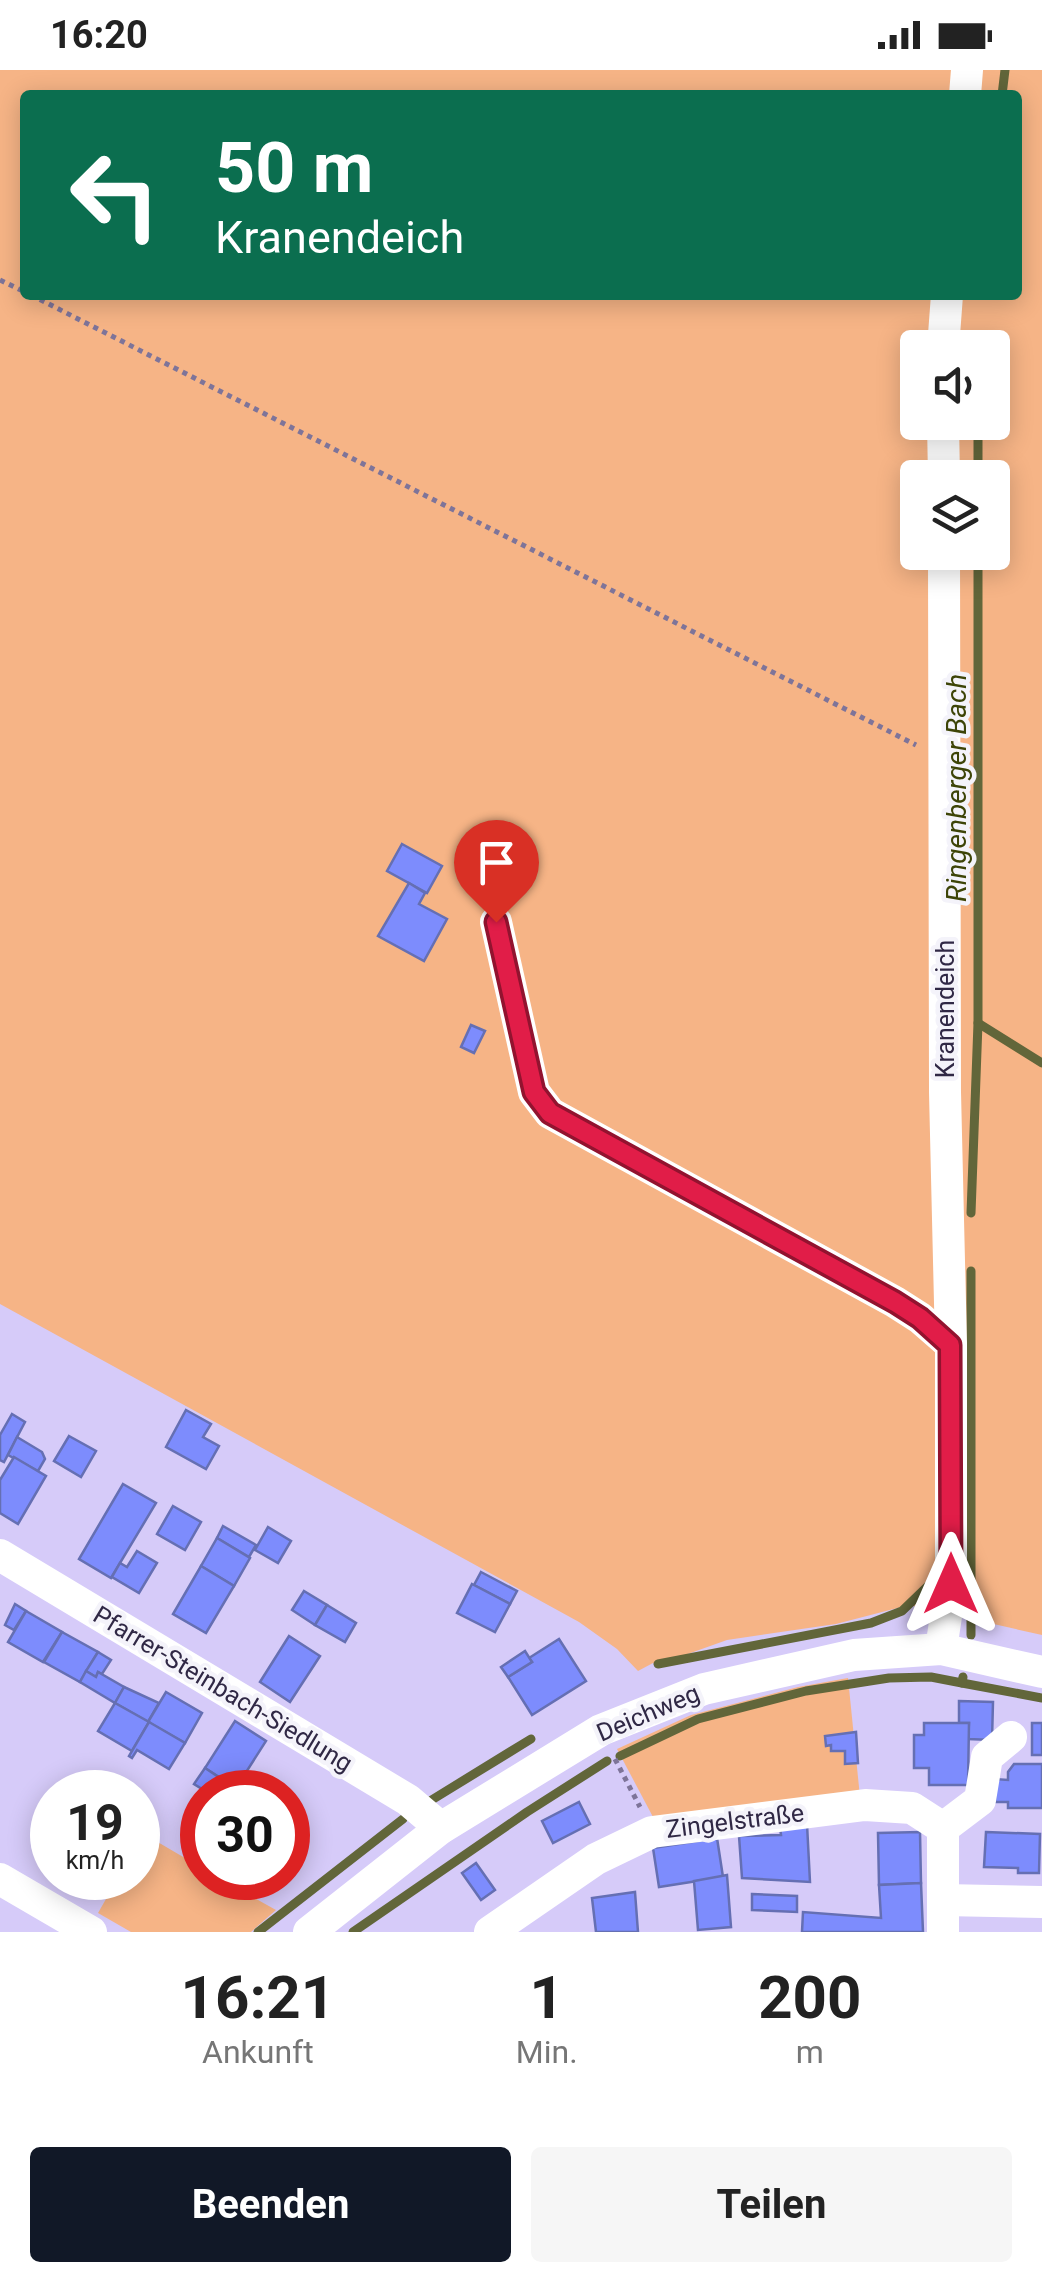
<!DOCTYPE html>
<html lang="de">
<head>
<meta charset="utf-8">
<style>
  body { margin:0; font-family:Roboto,sans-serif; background:#f6f6f6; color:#222; height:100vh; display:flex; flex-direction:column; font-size:38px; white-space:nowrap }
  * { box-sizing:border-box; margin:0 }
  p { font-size:32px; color:#767676 }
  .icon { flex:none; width:55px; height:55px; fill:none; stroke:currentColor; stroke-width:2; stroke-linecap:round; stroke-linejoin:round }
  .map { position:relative; height:1862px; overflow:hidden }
  .details { display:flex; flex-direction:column; background:#fff; flex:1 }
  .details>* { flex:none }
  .top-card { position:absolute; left:20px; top:20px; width:1002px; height:210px; border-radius:10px; box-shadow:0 5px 25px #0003; background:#0b6e4f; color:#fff; overflow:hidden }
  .buttons { position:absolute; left:900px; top:260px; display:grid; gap:20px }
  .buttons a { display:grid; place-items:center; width:110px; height:110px; border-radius:10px; background:#fff; box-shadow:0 5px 25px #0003; font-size:50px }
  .speed { position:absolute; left:30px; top:1700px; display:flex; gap:20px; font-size:50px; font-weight:700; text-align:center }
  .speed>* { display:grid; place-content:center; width:130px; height:130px; border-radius:50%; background:#fff; box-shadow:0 5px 25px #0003; line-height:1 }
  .speed small { font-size:25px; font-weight:400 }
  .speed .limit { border:15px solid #d22; background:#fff; color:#111 }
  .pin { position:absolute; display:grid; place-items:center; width:85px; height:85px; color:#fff; margin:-102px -42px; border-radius:50% 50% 50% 0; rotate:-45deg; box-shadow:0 0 10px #0007 }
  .pin .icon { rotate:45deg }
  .me { position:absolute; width:110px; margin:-55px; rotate:0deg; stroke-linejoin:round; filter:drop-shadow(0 0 8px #0008) }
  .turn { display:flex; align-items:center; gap:35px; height:210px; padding:0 30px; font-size:45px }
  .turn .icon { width:130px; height:130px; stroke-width:2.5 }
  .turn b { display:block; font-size:70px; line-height:85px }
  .eta { display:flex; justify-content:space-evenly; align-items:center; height:170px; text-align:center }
  .eta b { font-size:60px; font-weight:700; line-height:70px }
  .cta { display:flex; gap:20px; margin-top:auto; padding:20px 30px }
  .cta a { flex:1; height:115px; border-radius:10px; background:#111827; color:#fff; font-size:40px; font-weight:700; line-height:115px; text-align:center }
  .cta a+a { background:#f6f6f6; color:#222 }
  .status { display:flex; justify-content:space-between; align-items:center; height:70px; padding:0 50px; background:#fff; direction:ltr }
  .status svg { height:28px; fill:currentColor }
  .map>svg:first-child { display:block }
</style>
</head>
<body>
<div class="status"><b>16:20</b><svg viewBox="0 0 49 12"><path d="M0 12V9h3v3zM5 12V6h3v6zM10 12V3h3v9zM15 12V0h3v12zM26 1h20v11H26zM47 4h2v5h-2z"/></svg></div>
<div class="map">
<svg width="1042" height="1862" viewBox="0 0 1042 1862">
  <rect width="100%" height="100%" fill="#d6cbf9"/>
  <g fill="#f6b486" fill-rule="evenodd">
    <path d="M0,0H1042V1565L909,1535L836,1554L727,1570L657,1595L653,1593L638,1601L617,1579L579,1552L0,1234ZM25,25H1018V225H25ZM918,278H992V352H918ZM918,408H992V482H918Z"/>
    <polygon points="848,1608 860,1727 653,1747 617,1679 691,1645 798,1617"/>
    <polygon points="144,1764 202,1798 202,1808 219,1808 276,1840 251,1862 131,1862 98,1843 118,1808 138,1808 138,1775"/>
  </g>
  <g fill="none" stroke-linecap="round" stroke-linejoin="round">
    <g stroke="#62663a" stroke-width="9">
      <polyline points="1002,25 1005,0"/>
      <polyline points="978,352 978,408"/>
      <polyline points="978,953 1042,993"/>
      <polyline points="971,1143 978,953 978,482"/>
      <polyline points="971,1201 971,1565"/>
      <polyline points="658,1594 871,1553 902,1541 930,1514"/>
      <polyline points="962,1613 1042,1628"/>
      <polyline points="620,1686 698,1649 806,1621 889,1608 931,1607 962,1613 963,1607"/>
      <polyline points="430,1731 531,1669"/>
      <polyline points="258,1862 403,1749"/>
      <polyline points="353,1862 527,1742 607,1691"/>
    </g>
  </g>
  <g fill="#7d8cfd" stroke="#656fb3" stroke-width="2.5">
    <polygon points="402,774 442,796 427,823 387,801"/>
    <polygon points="409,813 425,823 419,834 447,849 424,891 378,866"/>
    <polygon points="471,955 485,961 474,983 461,977"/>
    <polygon points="186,1340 211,1354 203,1367 219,1376 206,1399 166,1377"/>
    <polygon points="12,1344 25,1352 4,1392 0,1390 0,1365"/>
    <polygon points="69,1366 96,1381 81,1407 54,1391"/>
    <polygon points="17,1367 42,1382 45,1389 38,1401 8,1385"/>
    <polygon points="14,1387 46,1406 18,1454 0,1443 0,1410"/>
    <polygon points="123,1414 156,1433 111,1508 79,1489"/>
    <polygon points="173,1436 201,1452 185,1480 157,1464"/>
    <polygon points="223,1456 256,1475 249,1487 217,1468"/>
    <polygon points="268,1457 291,1471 278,1493 255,1480"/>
    <polygon points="217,1468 250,1488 234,1516 201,1496"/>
    <polygon points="137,1481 157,1493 139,1523 112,1507 120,1493 127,1497"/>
    <polygon points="201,1496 234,1516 206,1563 173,1544"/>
    <polygon points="481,1502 517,1521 510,1534 474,1515"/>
    <polygon points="472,1514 510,1534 495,1562 457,1543"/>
    <polygon points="304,1521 327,1535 315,1555 292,1540"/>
    <polygon points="15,1534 26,1541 14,1560 5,1555"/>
    <polygon points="327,1535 356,1553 345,1572 315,1555"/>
    <polygon points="26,1541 62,1562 43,1592 8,1572"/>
    <polygon points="62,1562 98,1582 80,1612 44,1592"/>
    <polygon points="289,1566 320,1586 290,1632 260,1612"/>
    <polygon points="559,1569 586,1611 532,1645 508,1607 532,1592 529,1588"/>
    <polygon points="525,1581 532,1592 508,1607 501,1597"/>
    <polygon points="98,1582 111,1590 102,1604 98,1602 96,1607 86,1601"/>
    <polygon points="86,1601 96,1607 98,1602 124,1617 115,1633 80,1612"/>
    <polygon points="124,1617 159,1633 148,1652 115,1633"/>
    <polygon points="166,1622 202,1643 185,1673 148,1652"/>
    <polygon points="959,1631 993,1632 992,1670 968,1669 969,1653 959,1653"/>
    <polygon points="115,1633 149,1652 132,1681 98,1661"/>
    <polygon points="235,1651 266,1671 236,1718 205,1698"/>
    <polygon points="149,1652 185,1673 169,1699 137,1680 132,1688 129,1686"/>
    <polygon points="924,1653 969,1653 968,1715 929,1715 929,1698 914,1698 914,1665 924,1665"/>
    <rect x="1032" y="1653" width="10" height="32"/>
    <polygon points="856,1662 858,1693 845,1694 845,1681 831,1681 831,1675 826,1676 825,1666"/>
    <polygon points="1014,1694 1042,1694 1042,1738 1008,1738 1008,1732 995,1732 995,1709 1008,1710 1008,1702"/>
    <polygon points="205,1698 223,1710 214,1722 207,1722 194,1714"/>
    <polygon points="579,1732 590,1754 553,1773 542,1751"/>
    <polygon points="807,1754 810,1812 742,1808 739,1766 781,1765 780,1757"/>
    <polygon points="920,1762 921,1813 879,1815 878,1763"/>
    <polygon points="986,1762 1040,1764 1039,1803 1018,1803 1018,1798 984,1797"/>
    <polygon points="717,1768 723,1807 659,1817 653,1778"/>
    <polygon points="476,1793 495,1820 481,1830 462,1803"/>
    <polygon points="727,1805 731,1857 698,1860 694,1811"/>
    <polygon points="921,1813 923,1862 802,1862 803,1842 881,1848 879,1815"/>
    <polygon points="635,1822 638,1862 596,1862 592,1828"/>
    <polygon points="752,1824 797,1826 797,1842 752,1840"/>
  </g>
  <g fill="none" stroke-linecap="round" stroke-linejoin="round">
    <g stroke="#7e7499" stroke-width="5" stroke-dasharray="5 5" stroke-linecap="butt">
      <polyline points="0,210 25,222"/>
      <polyline points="31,225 916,675"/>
      <polyline points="615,1689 640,1737"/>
    </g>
    <g stroke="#fff" stroke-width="32">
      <polyline points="965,25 967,0"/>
      <polyline points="943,278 947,225"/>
      <polyline points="943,352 944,408"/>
      <polyline points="496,852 534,1022 550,1043 895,1232 920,1248 951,1275"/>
      <polyline points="0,1485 408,1730 441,1758"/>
      <polyline points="941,1579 951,1513 951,1275 945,1022 944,482"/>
      <polyline points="943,1758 980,1730 987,1687 1011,1667"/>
      <polyline points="0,1809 91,1862"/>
      <polyline points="943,1830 1042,1832"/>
      <polyline points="309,1862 441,1758 601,1660 704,1619 854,1585 941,1579 1042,1602"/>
      <polyline points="490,1862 596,1789 652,1762 865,1735 912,1738 943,1758 943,1862"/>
    </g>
  </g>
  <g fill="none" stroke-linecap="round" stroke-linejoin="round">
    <g stroke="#92132f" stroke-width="25">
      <polyline id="route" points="496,852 534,1022 550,1043 895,1232 920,1248 950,1275 951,1514"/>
    </g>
    <use href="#route" stroke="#e11d48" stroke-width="18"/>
  </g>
  <g text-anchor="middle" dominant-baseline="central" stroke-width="9" stroke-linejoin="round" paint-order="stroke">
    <g font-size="25" fill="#302845" stroke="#f4f3fa">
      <text transform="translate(945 939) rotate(-90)">Kranendeich</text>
      <text transform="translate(223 1619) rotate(31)">Pfarrer-Steinbach-Siedlung</text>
      <text transform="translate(648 1643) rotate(-23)">Deichweg</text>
      <text transform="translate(735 1751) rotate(-7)">Zingelstraße</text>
    </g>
    <g font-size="28" font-style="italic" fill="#3d4407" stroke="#f4f3fa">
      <text transform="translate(956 718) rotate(-90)">Ringenberger Bach</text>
    </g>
  </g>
</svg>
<div class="buttons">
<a><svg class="icon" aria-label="sound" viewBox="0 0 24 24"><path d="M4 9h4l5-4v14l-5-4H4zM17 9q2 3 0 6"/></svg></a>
<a><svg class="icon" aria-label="layers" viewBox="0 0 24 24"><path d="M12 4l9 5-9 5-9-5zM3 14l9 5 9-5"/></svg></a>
</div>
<div class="speed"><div>19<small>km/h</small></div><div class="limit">30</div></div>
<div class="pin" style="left:496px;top:852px;background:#d93025"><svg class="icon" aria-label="arrive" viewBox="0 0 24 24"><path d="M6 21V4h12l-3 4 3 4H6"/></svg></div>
<svg class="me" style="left:951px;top:1514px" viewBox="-20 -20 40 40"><path d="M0-17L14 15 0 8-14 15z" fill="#e11d48" stroke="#fff" stroke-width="4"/></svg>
<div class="top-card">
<div class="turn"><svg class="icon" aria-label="left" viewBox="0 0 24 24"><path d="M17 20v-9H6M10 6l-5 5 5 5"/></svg><div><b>50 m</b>Kranendeich</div></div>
</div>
</div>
<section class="details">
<div class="eta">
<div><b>16:21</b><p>Ankunft</p></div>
<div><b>1</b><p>Min.</p></div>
<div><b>200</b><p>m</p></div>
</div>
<div class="cta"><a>Beenden</a><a>Teilen</a></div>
</section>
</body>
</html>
